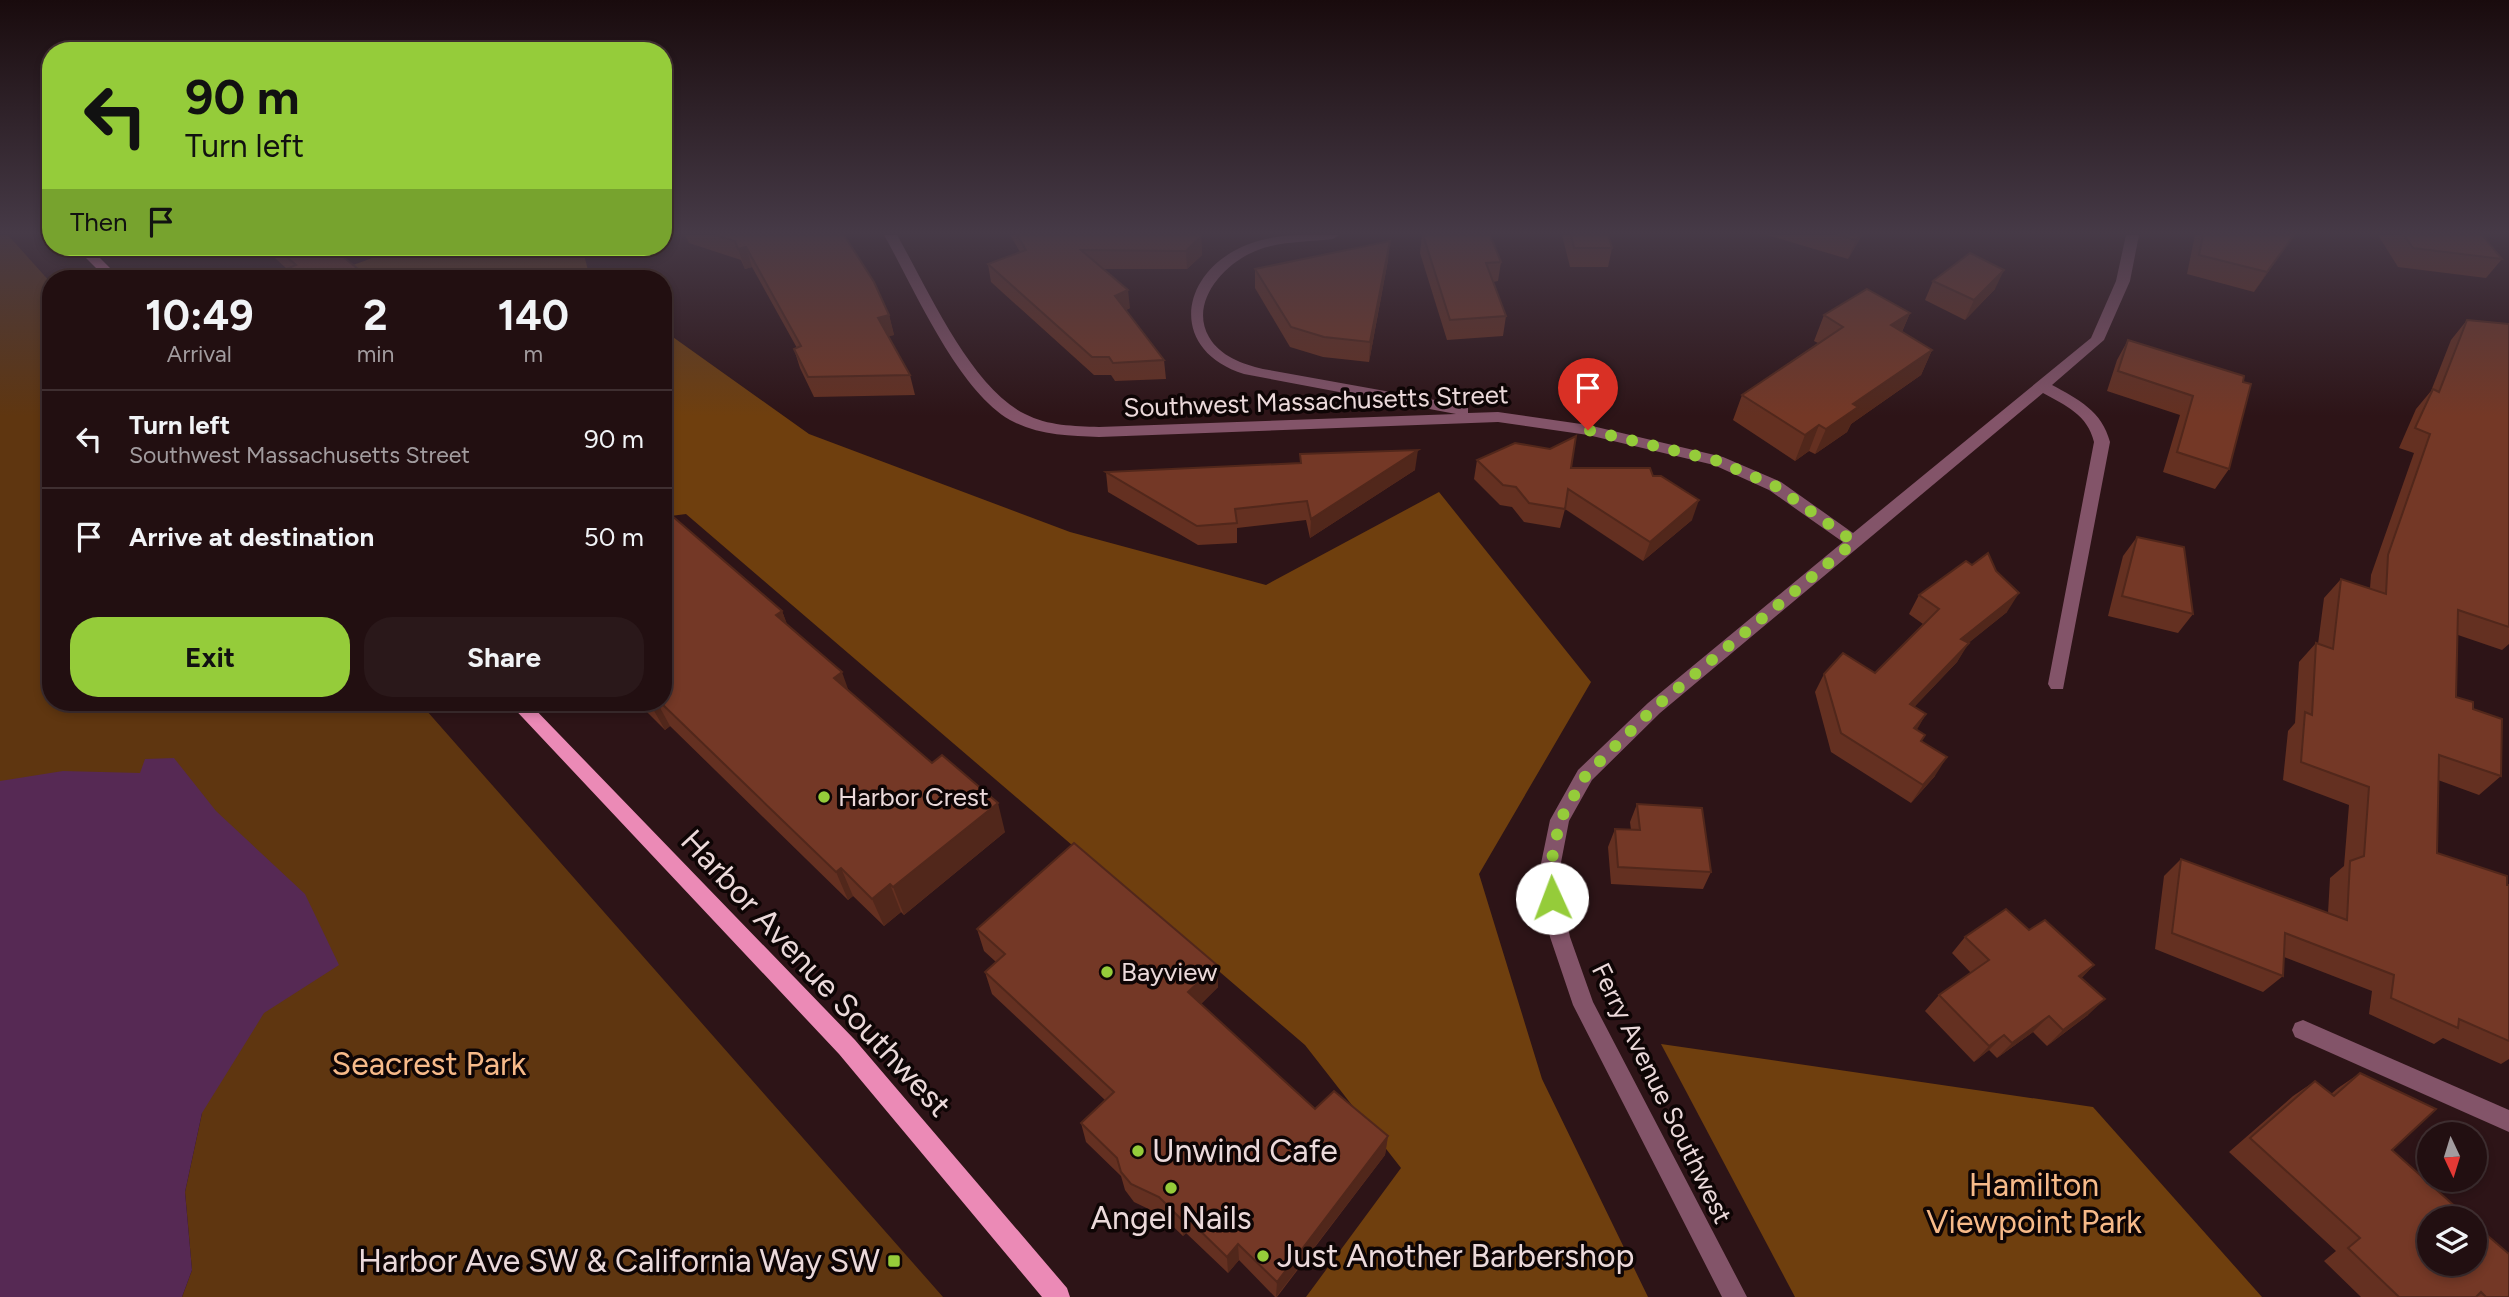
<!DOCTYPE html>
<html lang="en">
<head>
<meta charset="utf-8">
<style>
  body { margin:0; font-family:Figtree,sans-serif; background:#2a181a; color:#f1f3f6; height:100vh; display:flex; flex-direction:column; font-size:26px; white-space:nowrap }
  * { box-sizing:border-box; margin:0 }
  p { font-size:23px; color:#a29c9f }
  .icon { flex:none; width:38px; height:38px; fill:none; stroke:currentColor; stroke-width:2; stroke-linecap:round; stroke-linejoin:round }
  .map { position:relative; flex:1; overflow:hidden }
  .drawer { position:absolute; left:42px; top:270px; width:630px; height:441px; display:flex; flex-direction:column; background:#220f11; border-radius:28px; box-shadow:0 4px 10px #0003,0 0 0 2px #3f2f31 }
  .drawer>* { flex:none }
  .guide { position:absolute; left:42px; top:42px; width:630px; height:214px; border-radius:28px; box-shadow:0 4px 10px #0003,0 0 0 2px #3f2f31; background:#95cc3a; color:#111; overflow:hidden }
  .needle { width:46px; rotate:176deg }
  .fabs { position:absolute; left:2417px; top:1122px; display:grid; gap:14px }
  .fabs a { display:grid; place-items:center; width:70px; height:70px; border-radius:50%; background:#220f11; box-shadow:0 4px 10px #0003,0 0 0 2px #3f2f31; font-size:35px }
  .pin { position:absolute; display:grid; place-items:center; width:60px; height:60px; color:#fff; margin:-72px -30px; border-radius:50% 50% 50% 0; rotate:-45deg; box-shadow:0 0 7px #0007 }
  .pin .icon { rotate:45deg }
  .me { position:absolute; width:77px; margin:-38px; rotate:358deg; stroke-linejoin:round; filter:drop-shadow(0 0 5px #0008) }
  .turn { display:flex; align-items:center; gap:24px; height:147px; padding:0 28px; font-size:32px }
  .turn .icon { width:91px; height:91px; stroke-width:2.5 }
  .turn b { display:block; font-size:49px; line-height:60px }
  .then { display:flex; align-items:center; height:66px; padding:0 28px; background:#0003; gap:14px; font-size:26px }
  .eta { display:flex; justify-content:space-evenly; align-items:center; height:119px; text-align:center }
  .eta b { font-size:42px; font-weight:700; line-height:49px }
  .primary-button { display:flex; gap:14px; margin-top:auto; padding:14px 28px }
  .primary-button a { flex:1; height:80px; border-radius:28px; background:#95cc3a; color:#111; font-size:28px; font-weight:700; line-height:80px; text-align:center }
  .primary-button a+a { background:#2a181a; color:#f1f3f6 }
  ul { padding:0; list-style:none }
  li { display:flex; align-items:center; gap:21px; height:98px; padding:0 28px; border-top:2px solid #3f2f31 }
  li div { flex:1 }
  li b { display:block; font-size:26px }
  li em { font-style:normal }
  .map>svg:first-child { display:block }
</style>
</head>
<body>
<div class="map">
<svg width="2509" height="1297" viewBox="0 0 2509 1297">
  <rect width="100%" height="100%" fill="#2d1417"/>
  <polygon fill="#5f3610" points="0,235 8,235 51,283 51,702 419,702 943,1297 182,1297 192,1270 185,1192 202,1113 0,796"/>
  <g fill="#6f3f0e">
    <polygon points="402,247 582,247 590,278 358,278 345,268"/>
    <polygon points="663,330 809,434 1070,532 1266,585 1439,492 1591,682 1479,874 1542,1079 1648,1297 1306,1297 1401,1168 1305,1045 686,514 663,517"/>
    <polygon points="1661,1044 2093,1107 2262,1297 1795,1297"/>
  </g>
  <polygon fill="#562954" points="174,758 216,811 305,894 339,965 264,1013 202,1113 185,1192 192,1270 182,1297 0,1297 0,781 63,771 140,773 145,759"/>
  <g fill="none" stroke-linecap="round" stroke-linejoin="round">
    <g fill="#835469" fill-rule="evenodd">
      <path d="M884,235H897C927,287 970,387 1025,414C1048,426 1074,426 1099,427L1456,414L1244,374C1166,349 1180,270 1249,244C1277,233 1309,235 1339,235L1333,239C1309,242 1281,241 1258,250C1227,261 1188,301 1209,337C1220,356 1242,364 1263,369L1463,405L1468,407V413L1498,412L1588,425L1723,457L1781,482L1853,533L2091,338L2116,281L2126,235H2139L2130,281L2104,340L2052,385C2078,399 2102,411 2110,442L2063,689H2051L2048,684L2094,442C2088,415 2065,405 2043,393L1660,713L1592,780L1569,821L1558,878L1570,937L1593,1002L1747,1297H1722L1573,1005L1550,937L1538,878L1550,820L1578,770L1648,703L1843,542L1769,490L1714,465L1588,435L1498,422L1099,437C1069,436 1037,435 1010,420C957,389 914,288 884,235Z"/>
      <polygon points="2303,1020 2509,1110 2509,1132 2295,1037 2292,1030 2295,1023"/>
    </g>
    <g fill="#eb8ab6" fill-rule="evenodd">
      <polygon points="75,247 89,247 120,278 106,278"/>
      <polygon points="508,702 528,702 855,1040 1067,1288 1070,1297 1042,1297 839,1054"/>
    </g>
  </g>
  <g fill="#643021">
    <polygon points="685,235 844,235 889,315 894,335 888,336 910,375 915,395 814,397 800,368 794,349 797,348 752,267 745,269 741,260 689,243"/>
    <polygon points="1010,235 1201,235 1202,255 1187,269 1103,269 1130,308 1126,310 1164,360 1166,379 1115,381 1111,375 1094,375 991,282 988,264 1020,252"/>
    <polygon points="1422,235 1501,262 1498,281 1493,282 1506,316 1503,336 1447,340 1420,253"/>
    <polygon points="1562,235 1608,235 1612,248 1608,267 1570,267"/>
    <polygon points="1767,235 1862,235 1848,259"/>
    <polygon points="2195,235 2294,235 2254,292 2187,274"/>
    <polygon points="2378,235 2482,235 2502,259 2486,278 2398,267"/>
    <polygon points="263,247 350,247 338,252 287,269"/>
    <polygon points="1388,260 1369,362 1323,357 1290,347 1255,288 1255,269"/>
    <polygon points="1933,281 1995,289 1965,320 1925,300"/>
    <polygon points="1910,313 1902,332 1932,350 1921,375 1851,424 1847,432 1815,454 1809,451 1795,461 1733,420 1742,395 1818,343 1814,341 1824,315"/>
    <polygon points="2467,320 2509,324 2509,644 2502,650 2458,635 2456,697 2473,709 2501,776 2479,795 2438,780 2437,853 2509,885 2509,1059 2501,1064 2443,1038 2434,1044 2369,1014 2372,991 2284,957 2283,976 2263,992 2155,949 2164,876 2181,859 2328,913 2330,878 2344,866 2349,805 2283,780 2288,731 2295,723 2299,662 2316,643 2318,644 2324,598 2341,579 2370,588 2371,575 2414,453 2399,448 2416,409 2431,391 2451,340"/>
    <polygon points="2128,340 2243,382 2229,469 2215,489 2163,472 2180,415 2107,391 2117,360"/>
    <polygon points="1300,454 1415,470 1310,538 1306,520 1237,528 1237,543 1198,545 1108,492 1106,472 1300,463"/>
    <polygon points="1477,460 1571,468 1692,520 1643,561 1565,509 1560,528 1524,522 1512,507 1500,505 1474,479"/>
    <polygon points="2137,537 2193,614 2178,633 2108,616 2123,556"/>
    <polygon points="1919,595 2007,612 1968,643 1957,662 1914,707 1926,714 1916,730 1925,735 1921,741 1935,776 1911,803 1831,752 1815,692 1824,674 1875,673 1923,624 1909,614"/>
    <polygon points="782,611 787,625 849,692 1005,832 904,915 901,912 884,926 853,896 848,900 670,726 665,730 637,702 663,702"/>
    <polygon points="1637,804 1711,872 1703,889 1611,884 1608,847 1615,829 1631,830 1630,822"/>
    <polygon points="977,929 1217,965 1218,987 1201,1004 1315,1109 1388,1136 1385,1155 1277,1297 1275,1297 1239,1260 1228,1273 1186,1233 1183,1236 1161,1215 1134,1202 1125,1190 1121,1176 1086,1142 1081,1123 1105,1100 992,994 985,972 996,962 984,951"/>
    <polygon points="2029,930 2094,965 2081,978 2088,1015 2047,1046 2033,1032 1997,1058 1989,1050 1974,1062 1925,1011 1939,995 1971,973 1952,953 1965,937"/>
    <polygon points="2360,1073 2392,1150 2509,1297 2361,1297 2324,1261 2336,1251 2229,1152 2293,1096 2315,1081 2331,1094 2338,1088"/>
  </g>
  <g fill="#51271b">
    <polygon points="1859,235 1862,235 1848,259 1856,240"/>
    <polygon points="2294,235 2254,292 2267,272"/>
    <polygon points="1201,236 1202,255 1187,269 1186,251"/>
    <polygon points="1390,241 1388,260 1369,362 1370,342"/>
    <polygon points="322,247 350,247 328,257"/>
    <polygon points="746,247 752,267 745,269 738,249"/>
    <polygon points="2004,270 1995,289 1965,320 1974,300"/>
    <polygon points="1128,290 1130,308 1116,314 1115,296"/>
    <polygon points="1910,313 1899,338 1891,325"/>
    <polygon points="889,315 894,335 883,338 878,318"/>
    <polygon points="1932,350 1921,375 1851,424 1847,432 1815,454 1826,429 1853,404"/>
    <polygon points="1819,425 1809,451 1795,461 1805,435"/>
    <polygon points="1418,450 1415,470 1310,538 1311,519"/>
    <polygon points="1699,500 1692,520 1643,561 1650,542"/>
    <polygon points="2019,593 2007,612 1950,658 1961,639"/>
    <polygon points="782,611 794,642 776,615"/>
    <polygon points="1969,643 1957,662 1899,723 1910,704"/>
    <polygon points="842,672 853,703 834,678"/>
    <polygon points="649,702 657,702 670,726 665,730"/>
    <polygon points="1926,714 1915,733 1914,728"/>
    <polygon points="1947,757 1935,776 1911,803 1923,785"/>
    <polygon points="998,803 1005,832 904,915 893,887"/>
    <polygon points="841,868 853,896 848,900 836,872"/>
    <polygon points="890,884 901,912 884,926 872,899"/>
    <polygon points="1217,965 1218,987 1190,1014 1188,992"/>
    <polygon points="2094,965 2078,982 2079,976"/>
    <polygon points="2105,999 2088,1015 2047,1046 2063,1030"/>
    <polygon points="2049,1016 2033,1032 1997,1058 2012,1043"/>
    <polygon points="2004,1035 1989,1050 1974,1062 1989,1046"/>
    <polygon points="1388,1136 1385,1155 1276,1297 1277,1282"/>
    <polygon points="1184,1215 1186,1233 1183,1236 1181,1219"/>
    <polygon points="1238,1244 1239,1260 1228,1273 1227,1257"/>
  </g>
  <g fill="#743826" stroke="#51271b" stroke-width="2">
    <polygon points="715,235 844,235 874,282 889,315 878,318 910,375 808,377 794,349 801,346 746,247 738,249 735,241"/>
    <polygon points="1017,235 1201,235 1201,236 1186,251 1081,250 1128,290 1115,296 1164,360 1113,363 1109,357 1092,357 988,264 1026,250"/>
    <polygon points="1423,235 1490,235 1501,262 1486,263 1506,316 1450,320"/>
    <polygon points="1571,235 1608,235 1612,248 1574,248"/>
    <polygon points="1838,235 1859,235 1856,240"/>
    <polygon points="2203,235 2294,235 2267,272 2199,255"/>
    <polygon points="2404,235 2482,235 2502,259 2413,248"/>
    <polygon points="1390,241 1370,342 1324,337 1291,327 1255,269"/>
    <polygon points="275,247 331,247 369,278 265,278 296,265"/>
    <polygon points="1970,253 2004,270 1974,300 1933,281"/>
    <polygon points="1867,289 1910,313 1891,325 1932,350 1853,404 1858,407 1826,429 1819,425 1805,435 1742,395 1843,327 1824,315"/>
    <polygon points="2467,320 2509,324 2509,627 2458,610 2456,697 2473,702 2473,709 2502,719 2501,776 2439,755 2437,853 2507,876 2507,885 2509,885 2509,1041 2459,1019 2458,1028 2391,998 2394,975 2285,933 2283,976 2172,933 2181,859 2347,920 2350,861 2364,856 2369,787 2301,762 2305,712 2312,715 2316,643 2333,649 2341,579 2386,594 2388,555 2430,434 2415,428 2433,389 2439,392"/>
    <polygon points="2128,340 2244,376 2243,382 2251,384 2229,469 2177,452 2193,396 2118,371"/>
    <polygon points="1576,436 1571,468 1650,468 1653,476 1661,476 1699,500 1650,542 1568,489 1565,509 1529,503 1516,487 1503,485 1477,460 1515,443 1550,449"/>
    <polygon points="1418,450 1311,519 1307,501 1235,509 1237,523 1197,526 1106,472 1301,463 1300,454"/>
    <polygon points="663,508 782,611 776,615 842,672 834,678 932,763 942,755 998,803 893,887 890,884 872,899 841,868 836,872 660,702 663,702"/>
    <polygon points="2137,537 2184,547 2193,614 2122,596"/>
    <polygon points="1988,553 1996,571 2019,593 1961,639 1969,643 1910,704 1926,714 1914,728 1925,735 1921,741 1947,757 1923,785 1841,733 1824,674 1843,653 1875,673 1939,609 1919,595 1966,561 1972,565"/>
    <polygon points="1637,804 1702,808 1711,872 1618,867 1615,829 1640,830"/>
    <polygon points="1074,843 1217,965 1188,992 1315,1109 1334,1091 1388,1136 1277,1282 1238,1244 1227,1257 1184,1215 1181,1219 1159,1197 1131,1184 1121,1172 1117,1158 1081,1123 1114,1092 985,972 1005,954 977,929"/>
    <polygon points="2006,909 2029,930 2045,920 2094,965 2079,976 2105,999 2063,1030 2049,1016 2012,1043 2004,1035 1989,1046 1939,995 1989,960 1965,937"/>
    <polygon points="2360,1073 2436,1109 2392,1150 2468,1218 2429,1218 2429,1264 2474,1264 2474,1224 2509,1254 2509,1297 2486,1297 2481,1292 2476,1297 2399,1297 2348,1248 2360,1238 2250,1138 2315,1081 2334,1096"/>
  </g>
  <linearGradient id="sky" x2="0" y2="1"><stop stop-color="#190b0d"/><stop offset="0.56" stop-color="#463a47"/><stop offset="1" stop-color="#463a47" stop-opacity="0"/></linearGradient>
  <rect width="2509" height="416" fill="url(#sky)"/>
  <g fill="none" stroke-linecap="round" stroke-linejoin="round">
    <polyline stroke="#95cc3a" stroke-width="12" stroke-dasharray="0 21.6" points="1552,898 1548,878 1560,820 1586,775 1654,708 1854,542 1775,486 1718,461 1588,430"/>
  </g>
  <g fill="#95cc3a" stroke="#0e0505" stroke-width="2.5">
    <circle cx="824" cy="797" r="7"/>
    <circle cx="1107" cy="972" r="7"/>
    <circle cx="1138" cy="1151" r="7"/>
    <circle cx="1171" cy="1188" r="7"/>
    <circle cx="1263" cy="1256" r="7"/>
    <rect x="887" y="1254" width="14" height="14" rx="3.5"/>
  </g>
  <g text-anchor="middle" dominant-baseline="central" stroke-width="7" stroke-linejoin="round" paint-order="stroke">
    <g font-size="26" fill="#ebd9da" stroke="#0e0505">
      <text transform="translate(1316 401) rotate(-2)">Southwest Massachusetts Street</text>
      <text transform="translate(1662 1093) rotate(64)">Ferry Avenue Southwest</text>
    </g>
    <g font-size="26" fill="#ebd9da" stroke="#0e0505" text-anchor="start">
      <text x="838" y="797">Harbor Crest</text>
      <text x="1121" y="972">Bayview</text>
    </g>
    <g font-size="32" fill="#ebd9da" stroke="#0e0505">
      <text transform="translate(816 973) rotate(47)">Harbor Avenue Southwest</text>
    </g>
    <g font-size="32" fill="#f7ba89" stroke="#0e0505">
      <text x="429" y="1064">Seacrest Park</text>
      <text x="2034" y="1185">Hamilton<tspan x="2034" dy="37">Viewpoint Park</tspan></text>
    </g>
    <g font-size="32" fill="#ebd9da" stroke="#0e0505" text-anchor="start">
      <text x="1152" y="1151">Unwind Cafe</text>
      <text x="1171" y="1218" text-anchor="middle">Angel Nails</text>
      <text x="1277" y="1256">Just Another Barbershop</text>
      <text x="880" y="1261" text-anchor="end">Harbor Ave SW &amp; California Way SW</text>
    </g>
  </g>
</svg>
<div class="fabs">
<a><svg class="needle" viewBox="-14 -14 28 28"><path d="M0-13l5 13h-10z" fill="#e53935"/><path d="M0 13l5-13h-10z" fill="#a29c9f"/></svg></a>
<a><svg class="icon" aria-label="layers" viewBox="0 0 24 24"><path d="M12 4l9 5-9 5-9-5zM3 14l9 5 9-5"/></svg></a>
</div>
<div class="pin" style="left:1588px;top:430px;background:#d93025"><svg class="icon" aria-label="arrive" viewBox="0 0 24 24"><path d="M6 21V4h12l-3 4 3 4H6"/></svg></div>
<svg class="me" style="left:1552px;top:898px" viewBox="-20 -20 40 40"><circle r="19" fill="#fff"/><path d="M0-13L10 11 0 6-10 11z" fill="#95cc3a"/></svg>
<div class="guide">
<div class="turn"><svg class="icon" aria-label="left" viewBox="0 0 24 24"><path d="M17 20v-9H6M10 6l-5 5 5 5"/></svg><div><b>90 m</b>Turn left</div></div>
<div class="then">Then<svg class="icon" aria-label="arrive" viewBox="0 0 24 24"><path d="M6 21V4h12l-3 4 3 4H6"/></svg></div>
</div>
<section class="drawer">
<div class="eta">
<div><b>10:49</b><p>Arrival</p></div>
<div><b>2</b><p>min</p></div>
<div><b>140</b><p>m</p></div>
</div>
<ul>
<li><svg class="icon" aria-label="left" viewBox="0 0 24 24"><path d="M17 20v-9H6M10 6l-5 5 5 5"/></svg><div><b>Turn left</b><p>Southwest Massachusetts Street</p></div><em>90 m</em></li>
<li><svg class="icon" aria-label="arrive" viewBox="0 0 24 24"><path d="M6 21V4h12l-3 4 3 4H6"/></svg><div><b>Arrive at destination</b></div><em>50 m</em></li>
</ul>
<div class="primary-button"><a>Exit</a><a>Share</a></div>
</section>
</div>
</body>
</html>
